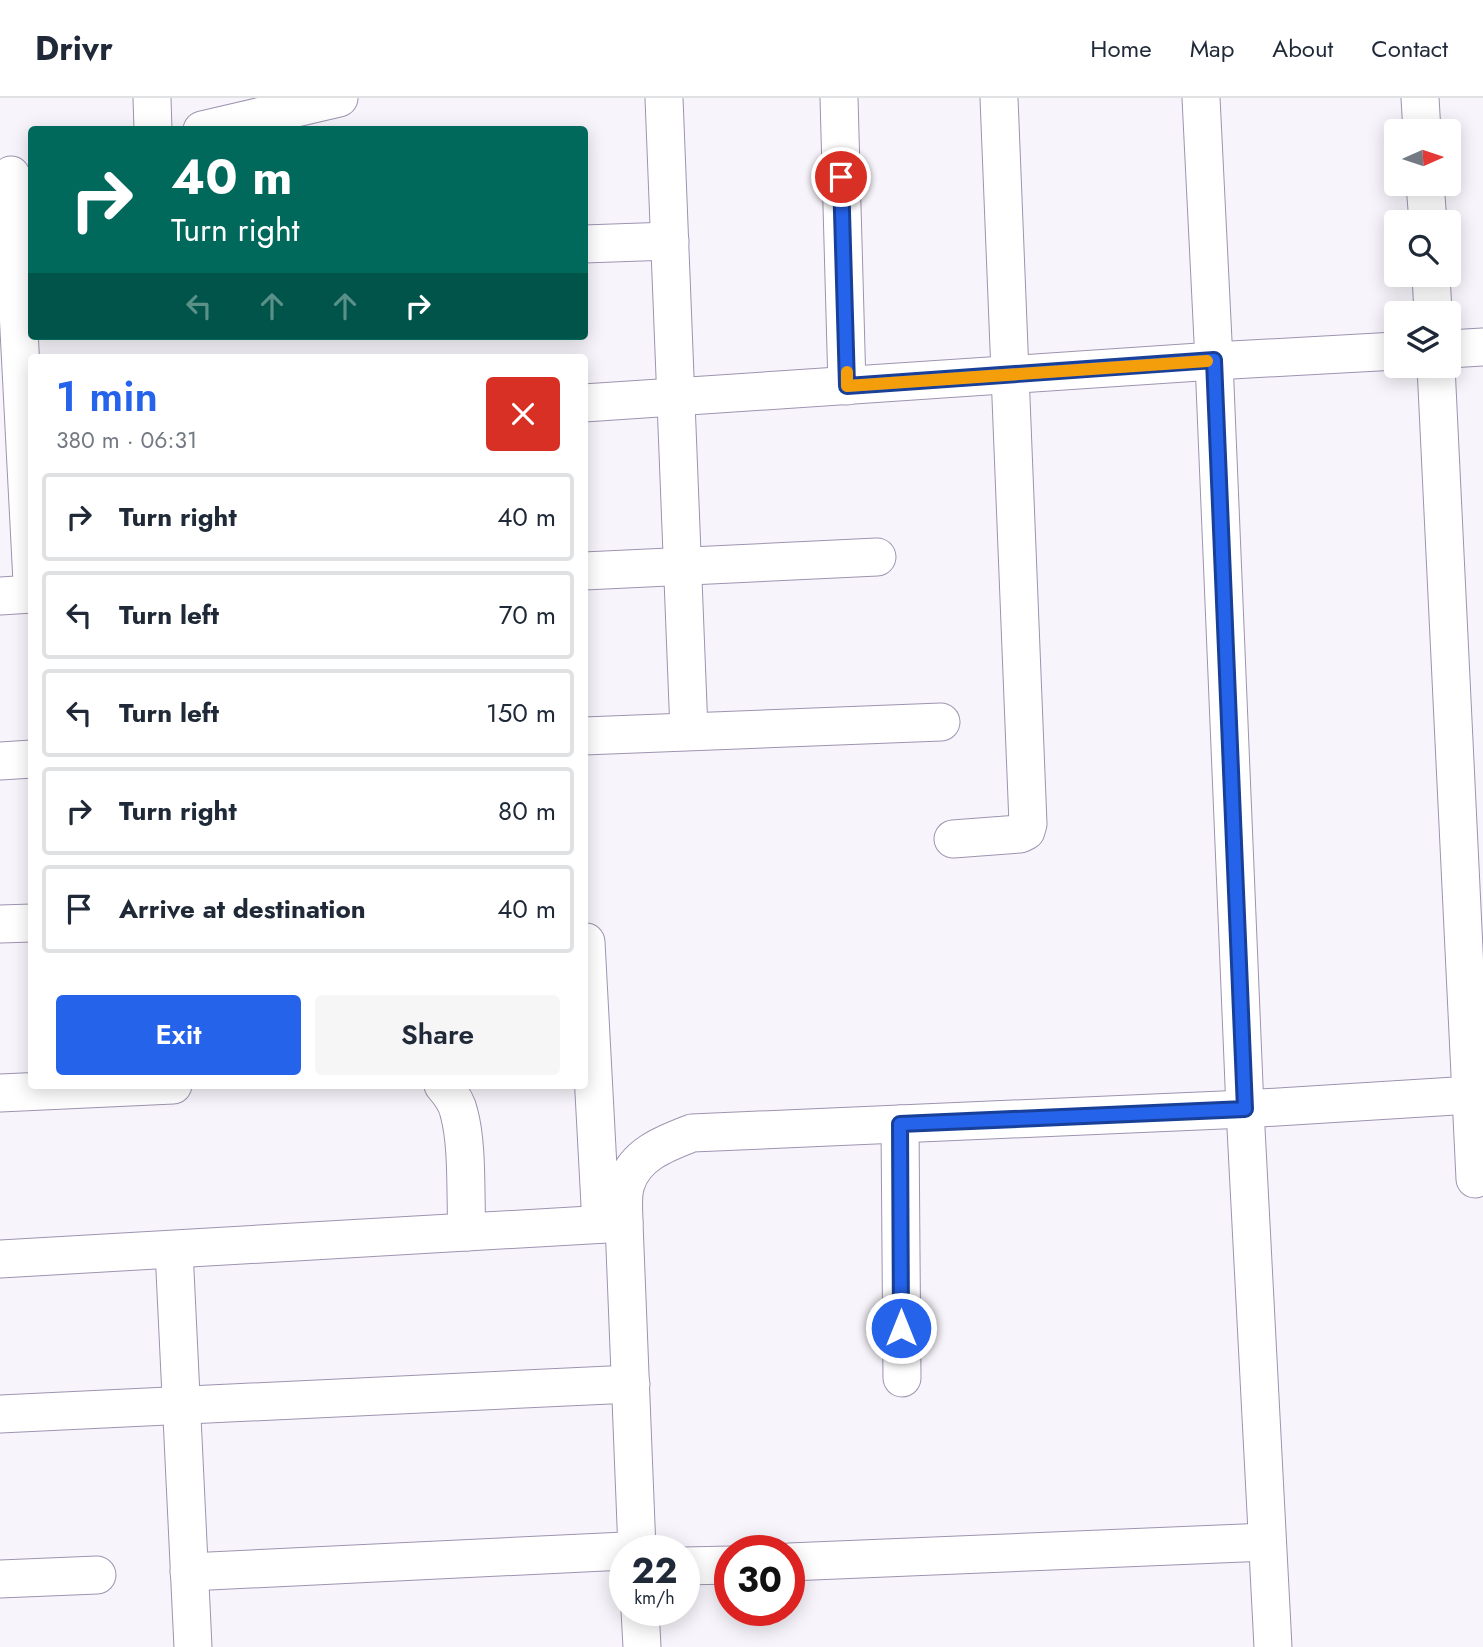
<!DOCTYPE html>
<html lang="en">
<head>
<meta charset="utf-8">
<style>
  body { margin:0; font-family:Jost,sans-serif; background:#f6f6f7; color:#1f2937; height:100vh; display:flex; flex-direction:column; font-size:26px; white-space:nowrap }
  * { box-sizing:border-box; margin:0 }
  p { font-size:23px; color:#747a83 }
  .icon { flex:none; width:38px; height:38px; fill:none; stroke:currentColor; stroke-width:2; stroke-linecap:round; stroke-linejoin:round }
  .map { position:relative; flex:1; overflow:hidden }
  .drawer { position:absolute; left:28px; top:256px; width:560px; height:735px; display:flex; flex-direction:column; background:#fff; border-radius:7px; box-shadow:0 4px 18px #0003 }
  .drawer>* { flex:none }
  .top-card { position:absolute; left:28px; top:28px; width:560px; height:214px; border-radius:7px; box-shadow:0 4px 18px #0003; background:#00695c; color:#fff; overflow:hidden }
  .needle { width:46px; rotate:87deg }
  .tools { position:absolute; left:1384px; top:21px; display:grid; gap:14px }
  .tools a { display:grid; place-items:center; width:77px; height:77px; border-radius:7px; background:#fff; box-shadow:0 4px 18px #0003; font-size:35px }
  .speed { position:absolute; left:609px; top:1437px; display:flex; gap:14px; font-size:35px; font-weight:700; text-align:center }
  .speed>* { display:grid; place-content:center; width:91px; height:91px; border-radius:50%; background:#fff; box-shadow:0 4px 18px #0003; line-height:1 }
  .speed small { font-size:18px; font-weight:400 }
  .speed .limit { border:10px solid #d22; background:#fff; color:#111 }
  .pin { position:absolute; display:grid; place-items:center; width:60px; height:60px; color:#fff; margin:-30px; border:4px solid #fff; border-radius:50%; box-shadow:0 2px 7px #0007 }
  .me { position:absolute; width:77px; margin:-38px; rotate:0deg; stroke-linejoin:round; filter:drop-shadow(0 0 5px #0008) }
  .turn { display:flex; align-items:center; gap:24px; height:147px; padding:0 28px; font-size:32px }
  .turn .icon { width:91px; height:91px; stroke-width:2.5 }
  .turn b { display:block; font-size:49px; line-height:60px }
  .lanes { display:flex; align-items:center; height:66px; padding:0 28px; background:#0003; justify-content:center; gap:35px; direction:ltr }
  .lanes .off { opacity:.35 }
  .round { display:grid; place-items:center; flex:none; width:74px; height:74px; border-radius:7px; background:#f6f6f7 }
  .headline { display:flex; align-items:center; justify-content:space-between; height:119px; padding:0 28px }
  h1 { font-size:42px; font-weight:600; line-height:52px; color:#2563eb }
  .button { display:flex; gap:14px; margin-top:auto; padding:14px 28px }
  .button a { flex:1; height:80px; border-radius:7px; background:#2563eb; color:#fff; font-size:28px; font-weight:600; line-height:80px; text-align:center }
  .button a+a { background:#f6f6f7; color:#1f2937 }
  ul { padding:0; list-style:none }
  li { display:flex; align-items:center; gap:21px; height:88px; margin:0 14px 10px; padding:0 14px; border:4px solid #e0e1e3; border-radius:7px }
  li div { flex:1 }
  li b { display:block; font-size:26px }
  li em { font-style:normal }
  header { display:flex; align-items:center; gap:42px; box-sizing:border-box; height:98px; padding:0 35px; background:#fff; border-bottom:2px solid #e0e1e3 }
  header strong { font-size:33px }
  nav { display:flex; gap:38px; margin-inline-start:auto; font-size:24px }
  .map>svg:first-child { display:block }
</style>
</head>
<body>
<header>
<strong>Drivr</strong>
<nav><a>Home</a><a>Map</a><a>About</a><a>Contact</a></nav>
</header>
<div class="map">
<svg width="1483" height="1549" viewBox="0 0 1483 1549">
  <rect width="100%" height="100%" fill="#f7f5fb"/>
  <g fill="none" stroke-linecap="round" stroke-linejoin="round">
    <g stroke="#9e93b0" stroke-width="39">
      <g id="minor">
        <polyline points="152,0 153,32"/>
        <polyline points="664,0 689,633"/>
        <polyline points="839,0 847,288"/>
        <polyline points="1201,0 1214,263 1245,1011 1273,1549"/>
        <polyline points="1420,0 1422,33"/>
        <polyline points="202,32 339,0"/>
        <polyline points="11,77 32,484"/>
        <polyline points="1425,86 1428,124"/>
        <polyline points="584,146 670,143"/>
        <polyline points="1431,177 1433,215"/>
        <polyline points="1449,251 1483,249"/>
        <polyline points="1436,268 1475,1081"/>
        <polyline points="584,305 1214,263 1396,253"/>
        <polyline points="584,473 877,459"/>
        <polyline points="0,498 32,496"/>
        <polyline points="584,638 941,624"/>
        <polyline points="0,663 32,661"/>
        <polyline points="953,741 1020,736 1026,733 1028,726 999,0"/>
        <polyline points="0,826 32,825"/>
        <polyline points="586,844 601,1126"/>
        <path d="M443,987C450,995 457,1004 459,1015C468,1047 465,1099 467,1134"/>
        <polyline points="0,995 173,987"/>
        <polyline points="900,1026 902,1280"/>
        <polyline points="174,1152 193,1549"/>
        <polyline points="0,1161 624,1125"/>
        <polyline points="0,1316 631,1286"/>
        <path d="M637,1452L624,1125C624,1113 622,1097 626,1086C635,1056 666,1045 692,1035L1245,1011L1471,997"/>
        <polyline points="789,1464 1267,1444"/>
        <polyline points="684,1468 730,1467"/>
        <polyline points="189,1474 625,1453"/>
        <polyline points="0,1481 97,1477"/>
        <polyline points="640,1512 642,1549"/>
      </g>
    </g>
    <use href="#minor" stroke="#fff" stroke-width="37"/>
  </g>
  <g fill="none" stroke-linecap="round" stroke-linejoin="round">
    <g stroke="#184099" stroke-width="18">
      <polyline id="route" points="841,79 847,288 1214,262 1245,1011 900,1026 901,1230"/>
    </g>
    <use href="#route" stroke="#2563eb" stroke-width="12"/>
    <polyline stroke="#f59e0b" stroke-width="12" points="847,274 847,288 1207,263"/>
  </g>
</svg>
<div class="tools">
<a><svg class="needle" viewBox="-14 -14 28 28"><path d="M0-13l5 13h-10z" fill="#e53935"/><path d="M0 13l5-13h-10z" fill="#747a83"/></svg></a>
<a><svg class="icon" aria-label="search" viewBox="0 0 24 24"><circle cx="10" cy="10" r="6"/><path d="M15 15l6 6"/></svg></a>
<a><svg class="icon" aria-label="layers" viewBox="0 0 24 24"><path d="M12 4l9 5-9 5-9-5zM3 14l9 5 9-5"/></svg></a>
</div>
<div class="speed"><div>22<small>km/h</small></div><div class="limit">30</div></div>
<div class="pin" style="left:841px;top:79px;background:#d93025"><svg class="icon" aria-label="arrive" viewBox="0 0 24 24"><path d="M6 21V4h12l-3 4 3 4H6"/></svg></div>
<svg class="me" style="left:901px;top:1230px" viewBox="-20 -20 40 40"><circle r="17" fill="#2563eb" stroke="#fff" stroke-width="3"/><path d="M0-11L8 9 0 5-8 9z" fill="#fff"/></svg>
<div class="top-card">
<div class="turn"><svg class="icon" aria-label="right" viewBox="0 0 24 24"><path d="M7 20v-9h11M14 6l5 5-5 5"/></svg><div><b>40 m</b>Turn right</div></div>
<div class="lanes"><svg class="icon off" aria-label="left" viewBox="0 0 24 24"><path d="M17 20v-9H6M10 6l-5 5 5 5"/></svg><svg class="icon off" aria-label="ahead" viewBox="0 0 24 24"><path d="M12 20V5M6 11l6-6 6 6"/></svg><svg class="icon off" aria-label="ahead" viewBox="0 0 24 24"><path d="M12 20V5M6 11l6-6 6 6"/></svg><svg class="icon" aria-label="right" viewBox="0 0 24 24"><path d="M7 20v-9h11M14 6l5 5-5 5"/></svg></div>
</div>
<section class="drawer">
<div class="headline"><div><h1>1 min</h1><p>380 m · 06:31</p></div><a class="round" style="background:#d93025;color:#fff"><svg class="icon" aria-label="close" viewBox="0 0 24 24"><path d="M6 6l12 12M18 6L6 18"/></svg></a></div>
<ul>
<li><svg class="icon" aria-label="right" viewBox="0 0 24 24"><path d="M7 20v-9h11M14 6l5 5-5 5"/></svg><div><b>Turn right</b></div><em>40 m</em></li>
<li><svg class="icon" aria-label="left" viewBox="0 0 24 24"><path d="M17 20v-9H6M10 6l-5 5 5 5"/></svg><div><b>Turn left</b></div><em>70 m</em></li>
<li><svg class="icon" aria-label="left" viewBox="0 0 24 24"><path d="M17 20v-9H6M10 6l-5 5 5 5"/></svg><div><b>Turn left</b></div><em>150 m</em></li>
<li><svg class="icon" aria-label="right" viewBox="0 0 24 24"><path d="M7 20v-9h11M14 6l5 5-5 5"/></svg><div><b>Turn right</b></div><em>80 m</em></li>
<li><svg class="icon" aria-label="arrive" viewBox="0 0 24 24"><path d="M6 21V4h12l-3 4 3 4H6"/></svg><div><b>Arrive at destination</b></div><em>40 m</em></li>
</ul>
<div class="button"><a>Exit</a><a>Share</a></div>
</section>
</div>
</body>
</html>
